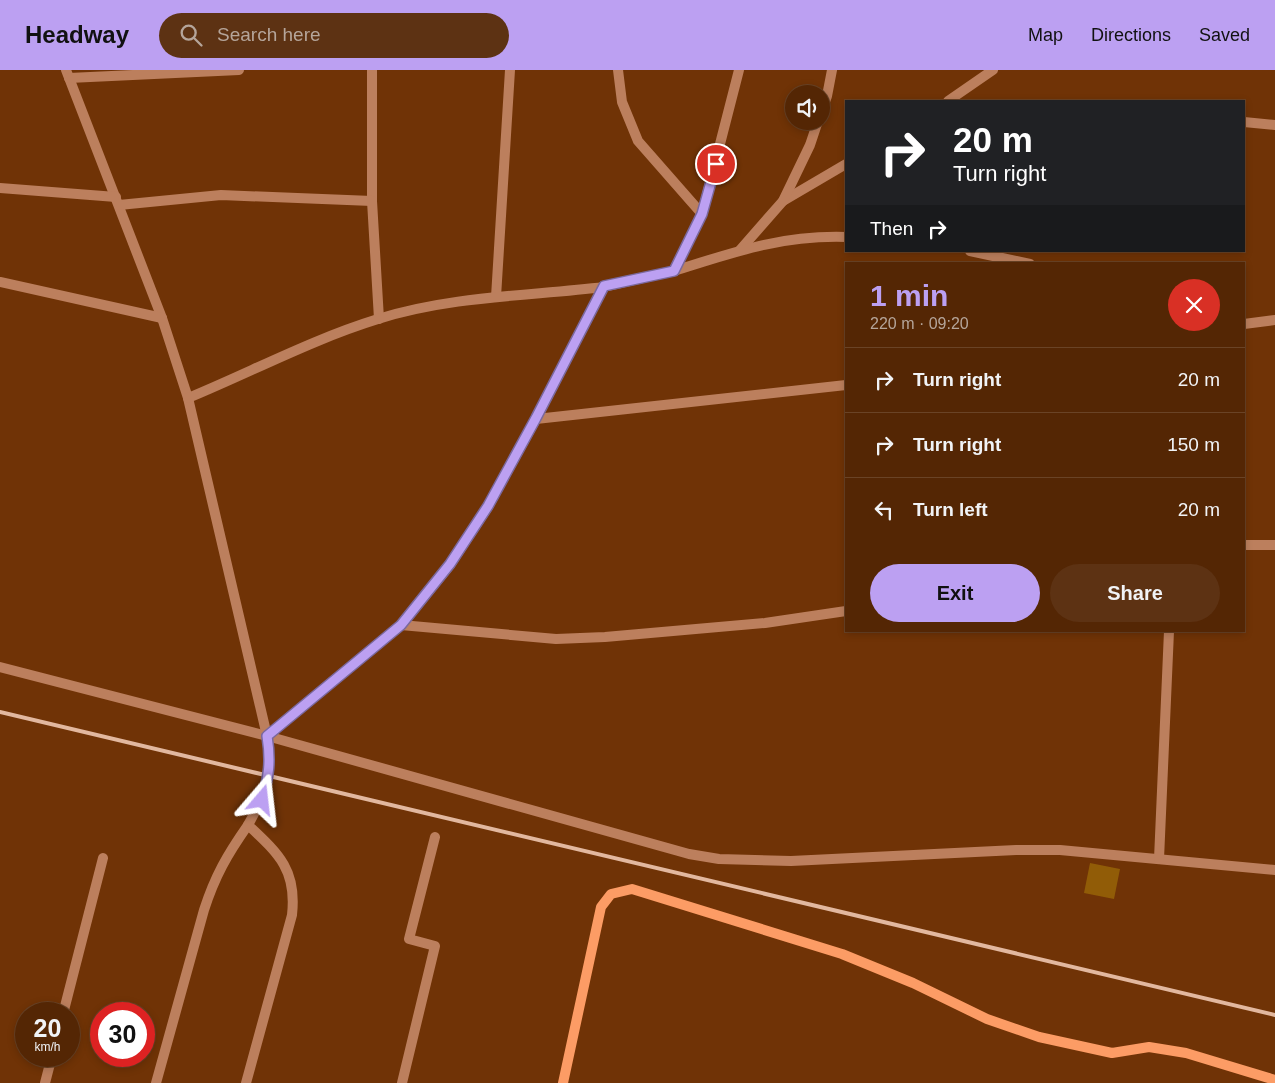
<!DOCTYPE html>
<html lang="en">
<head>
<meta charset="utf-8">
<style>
  body { margin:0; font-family:Arial,sans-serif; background:#5d3213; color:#f1f3f6; height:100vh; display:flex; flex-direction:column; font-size:19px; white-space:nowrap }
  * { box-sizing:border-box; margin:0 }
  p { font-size:16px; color:#b5a59a }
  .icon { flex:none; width:28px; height:28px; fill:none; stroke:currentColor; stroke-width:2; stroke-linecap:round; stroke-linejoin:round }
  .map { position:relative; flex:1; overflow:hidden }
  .drawer { position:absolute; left:845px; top:192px; width:400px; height:370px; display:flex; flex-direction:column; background:#542604; border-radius:0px; box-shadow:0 2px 8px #0003,0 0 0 1px #6a4326 }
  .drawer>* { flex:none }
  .hud { position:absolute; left:845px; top:30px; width:400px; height:152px; border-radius:0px; box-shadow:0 2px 8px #0003,0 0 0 1px #6a4326; background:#202124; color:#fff; overflow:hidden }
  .fabs { position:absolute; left:785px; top:15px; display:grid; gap:10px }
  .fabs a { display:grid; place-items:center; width:45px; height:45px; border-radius:50%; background:#542604; box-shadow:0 2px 8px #0003,0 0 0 1px #6a4326; font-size:25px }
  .speed { position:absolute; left:15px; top:932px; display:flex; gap:10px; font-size:25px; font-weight:700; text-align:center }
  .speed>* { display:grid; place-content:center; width:65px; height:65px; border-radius:50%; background:#542604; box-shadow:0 2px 8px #0003,0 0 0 1px #6a4326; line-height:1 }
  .speed small { font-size:12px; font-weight:400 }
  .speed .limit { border:8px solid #d22; background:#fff; color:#111 }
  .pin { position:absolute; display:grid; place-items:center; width:42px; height:42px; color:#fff; margin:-21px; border:2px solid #fff; border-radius:50%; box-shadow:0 1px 5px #0007 }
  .me { position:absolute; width:55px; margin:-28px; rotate:17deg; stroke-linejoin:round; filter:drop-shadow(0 0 4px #0008) }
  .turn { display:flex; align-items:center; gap:18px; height:105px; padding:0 25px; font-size:22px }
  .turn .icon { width:65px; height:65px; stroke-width:2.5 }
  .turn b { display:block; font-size:35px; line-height:42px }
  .then { display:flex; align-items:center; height:48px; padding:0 25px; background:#0003; gap:10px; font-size:19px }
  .round { display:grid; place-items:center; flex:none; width:52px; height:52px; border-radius:26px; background:#5d3213 }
  .overview { display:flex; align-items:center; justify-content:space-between; height:85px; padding:0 25px }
  h1 { font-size:30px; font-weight:700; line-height:38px; color:#bca0f2 }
  .action { display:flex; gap:10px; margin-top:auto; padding:10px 25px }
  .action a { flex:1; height:58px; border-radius:30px; background:#bca0f2; color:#111; font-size:20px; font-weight:700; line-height:58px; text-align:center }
  .action a+a { background:#5d3213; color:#f1f3f6 }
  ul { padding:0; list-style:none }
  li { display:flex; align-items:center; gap:15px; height:65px; padding:0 25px; border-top:1px solid #6a4326 }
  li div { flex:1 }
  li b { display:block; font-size:19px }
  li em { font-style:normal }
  header { display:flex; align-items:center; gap:30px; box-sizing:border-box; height:70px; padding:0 25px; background:#bca0f2; color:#111 }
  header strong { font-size:24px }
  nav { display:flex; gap:28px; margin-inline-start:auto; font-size:18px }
  .search { width:350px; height:45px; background:#5d3213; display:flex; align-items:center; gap:12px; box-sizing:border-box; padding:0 18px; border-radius:28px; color:#b5a59a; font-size:19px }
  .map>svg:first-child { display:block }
</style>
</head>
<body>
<header>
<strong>Headway</strong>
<div class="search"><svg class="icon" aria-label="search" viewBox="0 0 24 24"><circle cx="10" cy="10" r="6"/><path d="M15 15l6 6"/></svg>Search here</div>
<nav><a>Map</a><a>Directions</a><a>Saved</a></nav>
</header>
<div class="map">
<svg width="1275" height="1013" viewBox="0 0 1275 1013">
  <rect width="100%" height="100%" fill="#703306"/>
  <polygon fill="#915c07" points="1090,793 1120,799 1114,829 1084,823"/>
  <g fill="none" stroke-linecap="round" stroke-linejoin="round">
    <g stroke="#bc7f5d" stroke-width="10">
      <path d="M66,0L162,248L188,328L267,666C273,704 266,723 248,755C279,784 297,800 292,845L246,1013"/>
      <polyline points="372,0 372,131 379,249"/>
      <polyline points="618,0 622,32 638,71 702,144"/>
      <polyline points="69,8 239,0"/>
      <polyline points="948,31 993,0"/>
      <polyline points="821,43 827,26 832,0"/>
      <polyline points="1244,52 1275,55"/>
      <polyline points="0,118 116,127"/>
      <polyline points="783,131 846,94"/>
      <polyline points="119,135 221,125 372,131"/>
      <polyline points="740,180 783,131 810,75 818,51"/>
      <polyline points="970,181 1030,194"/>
      <path d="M674,201C734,182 782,165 846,167"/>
      <polyline points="0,212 162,248"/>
      <polyline points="496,227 510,0"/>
      <polyline points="1244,254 1275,250"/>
      <path d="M188,328C251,302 313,269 378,249C451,226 529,226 604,217"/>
      <polyline points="536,349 846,315"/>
      <polyline points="1244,475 1275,475"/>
      <polyline points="401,555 556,569 605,567 765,553 846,541"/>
      <polyline points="0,597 267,666 689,784 719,789 791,791 1016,780 1060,780 1275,800"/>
      <polyline points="267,666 401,555 450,495 488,437 536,349 604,217 674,201 702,144 739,0"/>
      <polyline points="1159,789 1169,561"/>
      <polyline points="63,944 103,788"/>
      <polyline points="45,1013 52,986"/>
      <path d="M156,1013L204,840C215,806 227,785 248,755"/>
      <polyline points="402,1013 435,876 409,869 435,767"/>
    </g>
    <polyline stroke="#fc9c65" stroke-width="10" points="563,1013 601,837 611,824 632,819 842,884 913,913 987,949 1039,967 1112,983 1149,977 1186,983 1275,1010"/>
    <polyline stroke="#e2b89f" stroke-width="4" points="0,642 1275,945"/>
  </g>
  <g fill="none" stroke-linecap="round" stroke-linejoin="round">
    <g stroke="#7a689d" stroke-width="12">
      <path id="route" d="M262,730C269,706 271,691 267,666L401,555L450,494L488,436L536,348L604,216L674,201L702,144L716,94"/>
    </g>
    <use href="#route" stroke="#bca0f2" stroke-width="9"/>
  </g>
</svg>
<div class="fabs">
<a><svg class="icon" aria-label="sound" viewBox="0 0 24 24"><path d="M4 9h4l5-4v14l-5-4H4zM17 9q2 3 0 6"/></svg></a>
</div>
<div class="speed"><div>20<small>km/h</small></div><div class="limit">30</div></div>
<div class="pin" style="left:716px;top:94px;background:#d93025"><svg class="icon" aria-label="arrive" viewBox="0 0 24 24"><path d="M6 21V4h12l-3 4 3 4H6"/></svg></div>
<svg class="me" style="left:262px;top:730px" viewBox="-20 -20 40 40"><path d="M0-17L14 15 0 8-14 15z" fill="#bca0f2" stroke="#fff" stroke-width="4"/></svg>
<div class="hud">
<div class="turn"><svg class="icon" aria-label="right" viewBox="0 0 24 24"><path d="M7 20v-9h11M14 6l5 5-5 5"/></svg><div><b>20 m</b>Turn right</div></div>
<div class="then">Then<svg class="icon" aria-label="right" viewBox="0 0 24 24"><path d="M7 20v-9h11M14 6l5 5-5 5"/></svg></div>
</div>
<section class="drawer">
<div class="overview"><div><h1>1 min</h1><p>220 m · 09:20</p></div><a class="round" style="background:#d93025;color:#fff"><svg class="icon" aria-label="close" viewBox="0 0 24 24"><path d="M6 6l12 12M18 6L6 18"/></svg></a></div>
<ul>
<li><svg class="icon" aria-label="right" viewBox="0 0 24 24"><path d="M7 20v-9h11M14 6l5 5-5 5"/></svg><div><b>Turn right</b></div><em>20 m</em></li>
<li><svg class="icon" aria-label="right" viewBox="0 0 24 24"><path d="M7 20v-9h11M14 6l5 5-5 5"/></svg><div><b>Turn right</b></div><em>150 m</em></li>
<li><svg class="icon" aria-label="left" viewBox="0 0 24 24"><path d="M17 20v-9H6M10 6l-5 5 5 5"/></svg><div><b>Turn left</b></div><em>20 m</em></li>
</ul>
<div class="action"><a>Exit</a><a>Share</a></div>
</section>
</div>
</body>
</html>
